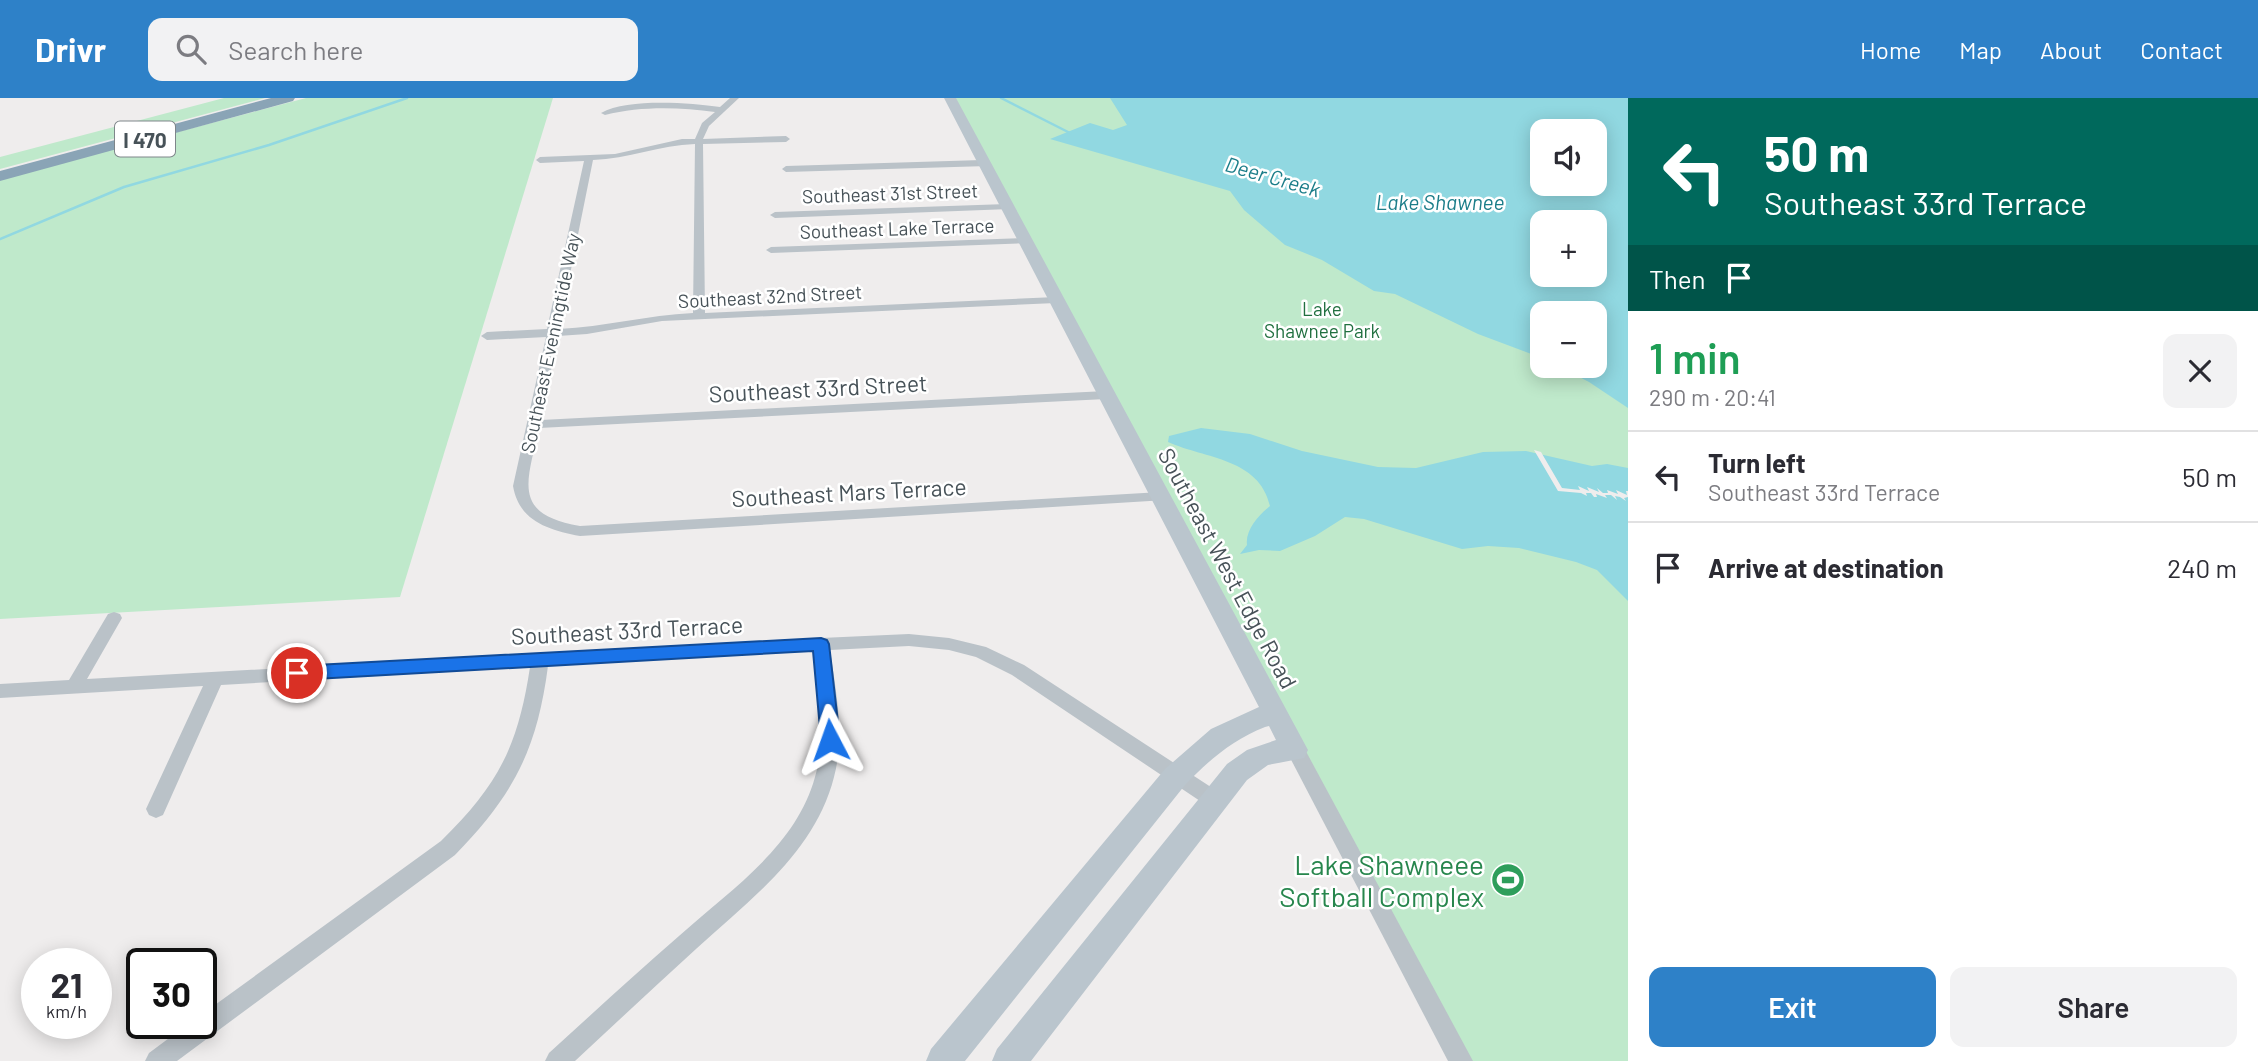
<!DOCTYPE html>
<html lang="en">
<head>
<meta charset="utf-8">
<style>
  body { margin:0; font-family:Barlow,sans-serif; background:#f2f2f3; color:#2b2b33; height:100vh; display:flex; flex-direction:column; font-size:26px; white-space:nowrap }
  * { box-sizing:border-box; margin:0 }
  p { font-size:23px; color:#7c7c81 }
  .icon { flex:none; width:38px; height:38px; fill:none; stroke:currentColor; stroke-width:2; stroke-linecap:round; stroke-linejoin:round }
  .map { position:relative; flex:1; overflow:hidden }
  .panel { display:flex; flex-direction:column; background:#fff; width:630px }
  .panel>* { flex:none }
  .top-card { background:#00695c; color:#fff; overflow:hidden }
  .buttons { position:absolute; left:1530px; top:21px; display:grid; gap:14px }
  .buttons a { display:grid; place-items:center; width:77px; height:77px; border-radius:14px; background:#fff; box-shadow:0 4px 18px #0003; font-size:35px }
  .speed { position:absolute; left:21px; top:850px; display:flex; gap:14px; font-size:35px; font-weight:700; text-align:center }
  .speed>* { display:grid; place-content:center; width:91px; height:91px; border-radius:50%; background:#fff; box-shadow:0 4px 18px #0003; line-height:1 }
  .speed small { font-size:18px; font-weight:400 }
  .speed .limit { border:4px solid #111; border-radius:10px; background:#fff; color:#111 }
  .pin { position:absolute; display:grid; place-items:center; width:60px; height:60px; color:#fff; margin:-30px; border:4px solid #fff; border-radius:50%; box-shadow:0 2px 7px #0007 }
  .me { position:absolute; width:77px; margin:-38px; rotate:356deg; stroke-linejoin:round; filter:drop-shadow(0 0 5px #0008) }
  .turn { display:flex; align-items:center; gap:24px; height:147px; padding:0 21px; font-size:32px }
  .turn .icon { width:91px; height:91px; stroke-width:2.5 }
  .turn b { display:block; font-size:49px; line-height:60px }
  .then { display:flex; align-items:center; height:66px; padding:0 21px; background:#0003; gap:14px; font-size:26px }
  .round { display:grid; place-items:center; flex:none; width:74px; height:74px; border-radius:14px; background:#f2f2f3 }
  .head { display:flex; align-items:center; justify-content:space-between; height:119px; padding:0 21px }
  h1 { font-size:42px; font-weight:600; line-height:52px; color:#1e9e55 }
  .action { display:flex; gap:14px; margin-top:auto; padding:14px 21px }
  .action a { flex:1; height:80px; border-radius:14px; background:#2e81c8; color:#fff; font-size:28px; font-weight:600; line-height:80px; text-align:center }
  .action a+a { background:#f2f2f3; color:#2b2b33 }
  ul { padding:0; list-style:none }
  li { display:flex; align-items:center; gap:21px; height:91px; padding:0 21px; border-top:2px solid #e1e1e2 }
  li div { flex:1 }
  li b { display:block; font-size:26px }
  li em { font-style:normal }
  header { display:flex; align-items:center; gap:42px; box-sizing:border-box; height:98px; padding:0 35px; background:#2e81c8; color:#fff }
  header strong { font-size:33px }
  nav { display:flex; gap:38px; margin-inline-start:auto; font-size:24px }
  .search { width:490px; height:63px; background:#f2f2f3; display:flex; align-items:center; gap:18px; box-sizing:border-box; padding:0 24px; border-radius:14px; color:#7c7c81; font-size:26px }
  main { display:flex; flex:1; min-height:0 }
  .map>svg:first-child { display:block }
</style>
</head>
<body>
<header>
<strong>Drivr</strong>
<div class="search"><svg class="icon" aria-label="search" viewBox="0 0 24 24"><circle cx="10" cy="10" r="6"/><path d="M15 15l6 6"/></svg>Search here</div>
<nav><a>Home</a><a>Map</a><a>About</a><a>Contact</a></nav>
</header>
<main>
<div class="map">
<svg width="1628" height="963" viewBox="0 0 1628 963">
  <rect width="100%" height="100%" fill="#efeded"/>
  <g fill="#bfe9cb" fill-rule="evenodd">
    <polygon points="224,0 265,0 0,71 0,59"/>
    <polygon points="306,0 553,0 400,499 0,521 0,81"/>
    <path d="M953,0H1628V963H1470ZM1542,33H1594V86H1542ZM1542,124H1594V177H1542ZM1542,215H1594V268H1542Z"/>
  </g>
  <g fill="#91d8e1" fill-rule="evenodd">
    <path d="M1110,0H1628V310L1589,284L1558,268H1594V215H1542V260L1478,236L1395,196L1374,193L1322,162L1285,147L1244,112L1230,93L1050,41L1090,25L1113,32L1127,27ZM1542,33H1594V86H1542ZM1542,124H1594V177H1542Z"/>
    <path d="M1201,330L1250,336L1302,353L1378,369L1416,370L1483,354L1526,353L1592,368L1607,366L1628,370V503L1597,472L1576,464L1519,450L1488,448L1462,451L1364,421L1345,419L1315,438L1280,453L1259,452L1240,456L1247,447C1245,432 1259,417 1270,408C1259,360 1206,361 1168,344L1169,338Z"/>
  </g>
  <polygon fill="#efeded" points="1534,352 1541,354 1562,390 1580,392 1578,388 1589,393 1587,389 1599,394 1597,390 1603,395 1608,395 1607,392 1618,396 1616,392 1627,397 1626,393 1628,393 1628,399 1624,400 1626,403 1620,399 1615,398 1617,402 1611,397 1605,397 1607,400 1596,396 1597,399 1594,399 1591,395 1586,395 1587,398 1581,395 1558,393"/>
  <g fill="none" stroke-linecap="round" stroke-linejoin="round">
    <g stroke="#91d8e1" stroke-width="2.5">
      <polyline points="1001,0 1070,35"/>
      <polyline points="0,141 124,89 269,47 407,0"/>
    </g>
    <g fill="#bac2c8" fill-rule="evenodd">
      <path d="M730,0H739L709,28L703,41L786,38L790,41L786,44L703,46L705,215L1056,199L1062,202L1056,205L662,223L587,236L558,238L541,322L1106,293L1112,297L1106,301L539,330C528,383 510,416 580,428L1161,394L1168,399L1166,402L580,438C548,432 519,423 513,388L546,239L487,242L481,238L487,234L547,231L584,63L540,65L536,62L540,59L615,56L682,41H695L702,25L715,14C679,9 640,8 605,17L601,15C628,0 689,5 720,9ZM695,46L693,215C648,217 604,229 559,231L593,62C628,61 660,47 695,46Z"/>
      <polygon points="982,62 988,64 988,68 786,74 782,71 786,68"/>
      <polygon points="1007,106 1010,107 1010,111 775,120 770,117 775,114"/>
      <polygon points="1025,140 1030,143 1029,145 771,155 766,152 771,149"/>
      <path d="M114,514L120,516L122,520L87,581L821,540L909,536L949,540L986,549L1024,567L1220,695L1223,701L1220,707L1213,710L1206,707L1012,577L976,559L949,552L909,548L830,552C836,593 845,638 834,679C815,754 751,801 696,851C655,888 615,926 575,963H545L549,955C592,916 635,876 679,838C730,792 796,749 815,679C827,638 818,594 813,553L548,568C537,652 514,696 455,757L177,963H145L149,955L188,926H201V917L441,743C498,687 518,649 530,569L221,587L163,717L156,720L149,717L146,711L203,588L0,600V586L69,582L108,516Z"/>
      <polygon points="1295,644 1302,646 1473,963 1448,963 1286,652 1288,646"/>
    </g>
    <path fill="#bac5cd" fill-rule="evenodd" d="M944,0H956L1308,652L1304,660L1268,667L1247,682L1031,963H992L997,951L1227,666L1247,652L1276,642L1269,628L1265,629C1232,642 1208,663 1185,687L965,963H926L931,951L1165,671L1211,631L1259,609Z"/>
    <polygon fill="#8aa4b6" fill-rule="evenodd" points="271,0 295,0 293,3 0,83 0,73"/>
  </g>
  <polygon fill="#1a73e8" stroke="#114b97" stroke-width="2" points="821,540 827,542 829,546 840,642 837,648 830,650 824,648 821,642 813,553 297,582 291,580 289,575 291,570 297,568"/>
  <defs>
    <g id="stadium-disc" transform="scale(1.75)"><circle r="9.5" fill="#2e9e5b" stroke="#fff"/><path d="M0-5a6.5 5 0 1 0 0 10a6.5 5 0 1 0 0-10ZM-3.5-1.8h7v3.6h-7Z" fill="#fff"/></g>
  </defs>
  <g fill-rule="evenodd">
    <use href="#stadium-disc" x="1508" y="782"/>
  </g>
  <g text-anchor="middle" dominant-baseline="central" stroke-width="5" stroke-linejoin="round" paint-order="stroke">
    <g font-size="19" fill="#475258" stroke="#fff">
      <text transform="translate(890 95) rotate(-2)">Southeast 31st Street</text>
      <text transform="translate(897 130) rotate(-2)">Southeast Lake Terrace</text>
      <text transform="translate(770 198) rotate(-3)">Southeast 32nd Street</text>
      <text transform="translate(550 245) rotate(-78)">Southeast Eveningtide Way</text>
    </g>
    <g font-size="19" fill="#217040" stroke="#fff">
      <text x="1322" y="210">Lake<tspan x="1322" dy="22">Shawnee Park</tspan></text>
    </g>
    <rect fill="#fff" stroke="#7e868a" stroke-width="2" x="115" y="23.5" width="60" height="35" rx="5"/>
    <g font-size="21" font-weight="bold" fill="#475258">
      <text x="145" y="41">I 470</text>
    </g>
    <g font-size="21" font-style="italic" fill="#1b7d89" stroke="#fff">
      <text transform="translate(1273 78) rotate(16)">Deer Creek</text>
      <text x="1440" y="103">Lake Shawnee</text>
    </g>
    <g font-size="23" fill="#475258" stroke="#fff">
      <text transform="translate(818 290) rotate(-3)">Southeast 33rd Street</text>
      <text transform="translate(849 394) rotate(-3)">Southeast Mars Terrace</text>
      <text transform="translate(1228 470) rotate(62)">Southeast West Edge Road</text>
      <text transform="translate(627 532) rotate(-3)">Southeast 33rd Terrace</text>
    </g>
    <g font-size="28" fill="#27864d" stroke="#fff" text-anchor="end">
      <text x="1484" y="766">Lake Shawneee<tspan x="1484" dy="32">Softball Complex</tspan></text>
    </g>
  </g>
</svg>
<div class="buttons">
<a><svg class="icon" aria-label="sound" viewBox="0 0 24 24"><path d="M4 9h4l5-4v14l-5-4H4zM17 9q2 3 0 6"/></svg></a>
<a>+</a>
<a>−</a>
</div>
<div class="speed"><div>21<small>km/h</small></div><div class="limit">30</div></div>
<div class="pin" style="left:297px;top:575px;background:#d93025"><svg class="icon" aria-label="arrive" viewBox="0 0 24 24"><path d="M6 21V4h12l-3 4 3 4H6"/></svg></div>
<svg class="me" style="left:830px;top:642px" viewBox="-20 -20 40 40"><path d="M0-17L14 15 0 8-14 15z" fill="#1a73e8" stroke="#fff" stroke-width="4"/></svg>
</div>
<section class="panel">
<div class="top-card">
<div class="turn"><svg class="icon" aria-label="left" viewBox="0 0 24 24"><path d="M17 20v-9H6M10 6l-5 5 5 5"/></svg><div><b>50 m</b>Southeast 33rd Terrace</div></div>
<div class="then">Then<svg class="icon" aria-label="arrive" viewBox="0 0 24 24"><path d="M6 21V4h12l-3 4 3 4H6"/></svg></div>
</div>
<div class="head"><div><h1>1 min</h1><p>290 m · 20:41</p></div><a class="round"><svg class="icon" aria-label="close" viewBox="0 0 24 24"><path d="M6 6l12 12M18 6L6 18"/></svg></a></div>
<ul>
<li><svg class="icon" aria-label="left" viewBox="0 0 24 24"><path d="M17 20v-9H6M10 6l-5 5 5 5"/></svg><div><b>Turn left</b><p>Southeast 33rd Terrace</p></div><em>50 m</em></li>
<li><svg class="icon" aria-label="arrive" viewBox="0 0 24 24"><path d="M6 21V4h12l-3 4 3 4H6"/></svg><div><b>Arrive at destination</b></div><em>240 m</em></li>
</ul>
<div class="action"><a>Exit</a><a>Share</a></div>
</section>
</main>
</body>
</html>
